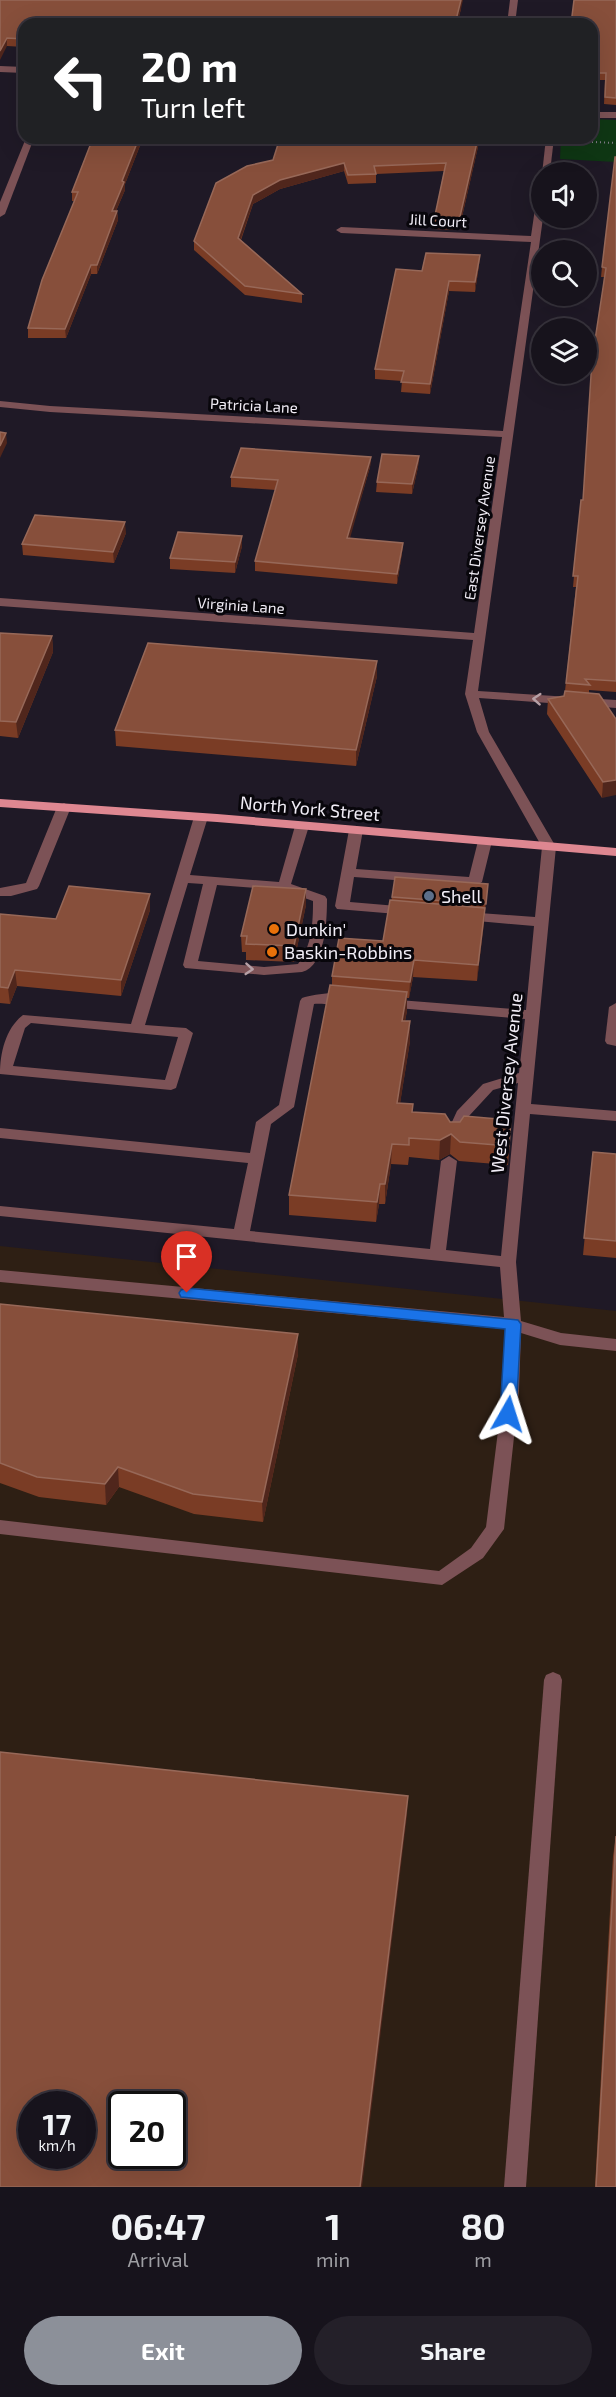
<!DOCTYPE html>
<html lang="en">
<head>
<meta charset="utf-8">
<style>
  body { margin:0; font-family:"Exo 2",sans-serif; background:#242029; color:#f1f3f6; height:100vh; display:flex; flex-direction:column; font-size:22px; white-space:nowrap }
  * { box-sizing:border-box; margin:0 }
  p { font-size:20px; color:#9e9ea3 }
  .icon { flex:none; width:33px; height:33px; fill:none; stroke:currentColor; stroke-width:2; stroke-linecap:round; stroke-linejoin:round }
  .map { position:relative; height:2187px; overflow:hidden }
  .details { display:flex; flex-direction:column; background:#17131c; flex:1 }
  .details>* { flex:none }
  .hud { position:absolute; left:18px; top:18px; width:580px; height:126px; border-radius:18px; box-shadow:0 6px 24px #0002,0 0 0 2px #36323b; background:#202124; color:#fff; overflow:hidden }
  .controls { position:absolute; left:531px; top:162px; display:grid; gap:12px }
  .controls a { display:grid; place-items:center; width:66px; height:66px; border-radius:50%; background:#17131c; box-shadow:0 6px 24px #0002,0 0 0 2px #36323b; font-size:30px }
  .speed { position:absolute; left:18px; top:2091px; display:flex; gap:12px; font-size:30px; font-weight:700; text-align:center }
  .speed>* { display:grid; place-content:center; width:78px; height:78px; border-radius:50%; background:#17131c; box-shadow:0 6px 24px #0002,0 0 0 2px #36323b; line-height:1 }
  .speed small { font-size:15px; font-weight:400 }
  .speed .limit { border:3px solid #111; border-radius:9px; background:#fff; color:#111 }
  .pin { position:absolute; display:grid; place-items:center; width:51px; height:51px; color:#fff; margin:-62px -26px; border-radius:50% 50% 50% 0; rotate:-45deg; box-shadow:0 0 6px #0007 }
  .pin .icon { rotate:45deg }
  .me { position:absolute; width:66px; margin:-33px; rotate:6deg; stroke-linejoin:round; filter:drop-shadow(0 0 4px #0008) }
  .turn { display:flex; align-items:center; gap:21px; height:126px; padding:0 24px; font-size:27px }
  .turn .icon { width:78px; height:78px; stroke-width:2.5 }
  .turn b { display:block; font-size:42px; line-height:51px }
  .eta { display:flex; justify-content:space-evenly; align-items:center; height:102px; text-align:center }
  .eta b { font-size:36px; font-weight:700; line-height:42px }
  .primary-button { display:flex; gap:12px; margin-top:auto; padding:12px 24px }
  .primary-button a { flex:1; height:69px; border-radius:36px; background:#8c9099; color:#fff; font-size:24px; font-weight:700; line-height:69px; text-align:center }
  .primary-button a+a { background:#242029; color:#f1f3f6 }
  .map>svg:first-child { display:block }
</style>
</head>
<body>
<div class="map">
<svg width="616" height="2187" viewBox="0 0 616 2187">
  <rect width="100%" height="100%" fill="#1f1926"/>
  <path fill="#2e1f14" fill-rule="evenodd" d="M0,1246L616,1311V2187H0ZM32,2104H82V2156H32ZM122,2104H172V2156H122Z"/>
  <polygon fill="#0f3714" points="593,119 616,120 616,162 560,159 561,138 592,138"/>
  <g fill="none" stroke-linecap="round" stroke-linejoin="round">
    <polyline stroke="#847f8b" stroke-width="2" stroke-dasharray="1 3" stroke-linecap="butt" points="572,141 616,143"/>
    <g fill="#7c5256" fill-rule="evenodd">
      <polygon points="510,0 518,0 515,24 507,24"/>
      <polygon points="0,66 24,67 24,73 0,72"/>
      <rect x="592" y="112" width="24" height="6"/>
      <polygon points="26,138 34,138 5,214 0,217 0,202"/>
      <polygon points="546,138 554,138 550,172 542,174"/>
      <path d="M542,192V218H543L478,691L616,700V708L479,698L489,732L556,847L531,1104L616,1111V1121L530,1114L516,1262L521,1321L561,1333L616,1339V1351L560,1345L521,1333L519,1391L504,1529L483,1558L442,1585L0,1534V1520L439,1571L471,1548L486,1527L503,1391L505,1329L0,1282V1270L504,1317L500,1267L0,1216V1206L234,1229L248,1163L0,1138V1128L250,1153L256,1122L279,1105L300,1001L302,998C316,994 343,989 354,1000C346,1008 325,1003 314,1004L294,1107L271,1124L250,1231L430,1249L441,1161L449,1156L457,1161L446,1250L501,1256L518,1083L493,1090L469,1116L459,1139H449L446,1135L457,1111L483,1084L519,1073L525,1019L386,1007L379,1003L386,999L526,1010L534,926L466,920L459,916L466,912L535,917L542,847L477,732L465,694L473,640L0,606V598L474,633L502,437L50,412L0,407V401L50,406L503,431L531,242L341,233L336,230L341,227L531,236L537,195Z"/>
      <polygon points="64,803 71,807 39,886 37,889 11,896 0,896 0,888 26,883 57,807"/>
      <path d="M201,813L208,817L190,875L279,882L295,826L302,822L307,823L309,826L291,884L325,896L327,899C327,918 326,966 302,972L264,975L185,968L183,965L203,884L188,883L145,1025L186,1028L193,1033L176,1088L171,1090L0,1074C0,1052 6,1028 23,1015L131,1024L194,817ZM217,885L282,890L313,901C313,923 312,946 298,964L264,967L198,961ZM31,1023L178,1037L165,1080L13,1066L25,1028Z"/>
      <polygon points="356,826 363,830 356,869 469,877 478,841 480,838 490,838 492,841 482,882 475,886 354,877 350,902 409,907 416,911 409,915 337,909 335,906 349,830"/>
      <polygon points="616,1003 616,1046 607,1044 605,1041 609,1007"/>
      <polygon points="553,1672 560,1675 562,1680 526,2187 504,2187 544,1680 546,1675"/>
    </g>
    <polygon fill="#de8791" fill-rule="evenodd" points="0,799 217,814 616,848 616,856 217,822 0,807"/>
  </g>
  <g fill="#7a3c25">
    <polygon points="0,0 461,9 457,24 24,24 24,47 7,46"/>
    <polygon points="616,0 616,105 604,104 605,80 592,80 592,24"/>
    <polygon points="93,138 143,138 125,184 125,190 116,211 117,211 118,220 97,274 91,274 66,338 28,338 28,328 74,201 72,201 72,192"/>
    <polygon points="280,138 480,138 459,230 433,229 434,220 444,171 376,174 376,183 348,184 344,171 280,189 253,204 241,240 302,294 302,303 245,295 194,250 194,241 273,160"/>
    <polygon points="616,157 616,692 589,690 589,693 616,719 602,798 547,714 548,699 564,696 565,691 576,587 573,587 581,500 583,500 604,277 601,277 602,267"/>
    <polygon points="480,255 479,265 475,292 449,291 430,394 401,392 402,381 375,379 375,369 422,271"/>
    <polygon points="419,456 418,467 412,494 376,492 377,482"/>
    <polygon points="371,457 370,467 349,539 403,543 402,553 397,584 255,571 255,561 276,490 231,487 231,477"/>
    <polygon points="126,533 114,563 23,555 22,544"/>
    <polygon points="242,536 242,546 235,573 170,569 170,558"/>
    <polygon points="0,633 52,636 53,652 18,738 0,736"/>
    <polygon points="377,676 356,766 116,746 115,730"/>
    <polygon points="488,884 477,981 413,977 409,998 407,998 407,1011 405,1021 410,1041 400,1103 413,1112 450,1122 510,1140 508,1165 459,1161 450,1154 439,1160 409,1157 408,1165 391,1164 385,1204 379,1204 376,1222 289,1215 289,1195 332,985 332,976 383,941 392,897"/>
    <polygon points="306,905 294,962 246,960 246,952 242,952 241,936"/>
    <polygon points="150,910 121,996 17,986 10,1004 0,1003 0,914 56,919"/>
    <polygon points="593,1152 616,1154 616,1258 583,1255"/>
    <polygon points="0,1304 298,1334 298,1354 263,1522 194,1514 119,1487 106,1505 39,1497 0,1483"/>
    <polygon points="616,1836 616,2187 595,2187 613,1856"/>
  </g>
  <g fill="#50261c">
    <polygon points="461,0 463,0 461,9 457,24 456,24 456,20"/>
    <polygon points="7,38 7,46 0,60 0,51"/>
    <polygon points="139,138 143,138 125,184 125,190 112,220 112,211 122,181"/>
    <polygon points="478,138 480,138 459,230 459,221"/>
    <polygon points="344,163 344,171 280,189 253,204 238,247 238,238 253,195 280,180"/>
    <polygon points="117,211 118,220 97,274 97,265"/>
    <polygon points="480,255 479,265 475,292 475,282"/>
    <polygon points="91,265 91,274 66,338 65,329"/>
    <polygon points="449,281 449,291 430,394 430,384"/>
    <polygon points="6,433 7,443 0,458 0,446"/>
    <polygon points="419,456 418,467 412,494 412,484"/>
    <polygon points="371,457 370,467 347,549 347,538"/>
    <polygon points="125,522 126,533 114,563 113,552"/>
    <polygon points="242,536 242,546 235,573 235,562"/>
    <polygon points="403,543 402,553 397,584 397,574"/>
    <polygon points="52,636 53,652 18,738 16,722"/>
    <polygon points="377,661 377,676 356,766 356,750"/>
    <polygon points="616,780 616,795 602,798 603,782"/>
    <polygon points="306,889 306,905 294,962 294,946"/>
    <polygon points="150,894 150,910 121,996 121,980"/>
    <polygon points="485,908 484,924 477,981 478,965"/>
    <polygon points="414,960 413,977 409,998 410,982"/>
    <polygon points="15,970 17,986 10,1004 8,988"/>
    <polygon points="407,992 407,1011 401,1040 402,1021"/>
    <polygon points="410,1021 410,1041 397,1123 397,1103"/>
    <polygon points="451,1134 450,1154 439,1160 440,1140"/>
    <polygon points="392,1144 391,1164 385,1204 385,1184"/>
    <polygon points="380,1184 379,1204 376,1222 377,1202"/>
    <polygon points="298,1334 298,1354 263,1522 262,1502"/>
    <polygon points="118,1467 119,1487 106,1505 105,1484"/>
    <polygon points="408,1796 407,1816 362,2187 360,2187"/>
  </g>
  <g fill="#874f3b" stroke="#976858" stroke-width="1.5" fill-rule="evenodd">
    <polygon points="0,0 461,0 456,20 450,20 449,24 24,24 24,39 7,38 0,51"/>
    <polygon points="574,0 616,0 616,98 605,97 606,73 592,73 592,24 571,24"/>
    <polygon points="93,138 139,138 122,181 124,182 112,211 117,211 97,265 91,265 65,329 28,328 42,280 78,192 72,192"/>
    <polygon points="280,138 478,138 459,221 434,220 446,163 374,166 376,174 348,175 344,163 280,180 253,195 238,238 302,294 245,286 194,241 216,183 247,166 273,160"/>
    <polygon points="615,157 616,157 616,681 585,679 590,685 566,683 578,576 573,576 581,500 583,500 592,360 606,268 602,267"/>
    <polygon points="426,253 480,255 475,282 449,281 430,384 401,382 404,371 375,369 396,269 422,271"/>
    <polygon points="0,432 6,433 0,446"/>
    <polygon points="241,448 371,457 347,538 403,543 397,574 255,561 278,480 231,477"/>
    <polygon points="382,454 419,456 412,484 377,482"/>
    <polygon points="35,515 125,522 113,552 22,544"/>
    <polygon points="178,532 242,536 235,562 170,558"/>
    <polygon points="0,633 52,636 16,722 0,721"/>
    <polygon points="148,643 377,661 356,750 115,730"/>
    <polygon points="565,691 599,694 616,719 616,780 603,782 548,699 564,696"/>
    <polygon points="395,877 488,884 486,904 392,897"/>
    <polygon points="69,886 150,894 121,980 15,970 8,988 0,987 0,914 56,919"/>
    <polygon points="253,886 306,889 294,946 246,944 247,936 241,936"/>
    <polygon points="390,900 485,908 478,965 414,960 410,982 332,976 339,938 383,941"/>
    <polygon points="330,985 407,992 402,1021 410,1021 397,1103 413,1104 412,1112 445,1114 450,1122 460,1122 464,1116 511,1120 509,1146 460,1142 451,1134 440,1140 409,1138 409,1145 392,1144 385,1184 380,1184 377,1202 289,1195"/>
    <polygon points="593,1152 616,1154 616,1241 584,1238"/>
    <polygon points="0,1304 298,1334 262,1502 193,1494 118,1467 105,1484 37,1477 0,1463"/>
    <path d="M0,1752L408,1796L360,2187H0ZM32,2104H82V2156H32ZM122,2104H172V2156H122Z"/>
    <polygon points="616,1836 616,2187 596,2187"/>
  </g>
  <defs><path id="oneway-chevron" d="M-2-3.5L2.5 0L-2 3.5" fill="none" stroke-width="1.6" stroke-linecap="round" stroke-linejoin="round" transform="scale(1.5)"/></defs>
  <g stroke="#b6a0a6">
    <use href="#oneway-chevron" transform="translate(537 699) rotate(-176)"/>
    <use href="#oneway-chevron" transform="translate(249 969) rotate(4)"/>
  </g>
  <polygon fill="#1a73e8" stroke="#114b97" stroke-width="1.5" points="187,1288 518,1320 521,1324 516,1414 513,1418 502,1418 500,1414 505,1329 181,1297 179,1293 181,1290"/>
  <circle fill="#5c6f8a" stroke="#08060b" stroke-width="2" cx="429" cy="896" r="6"/>
  <g fill="#e8710a" stroke="#08060b" stroke-width="2">
    <circle cx="274" cy="929" r="6"/>
    <circle cx="272" cy="952" r="6"/>
  </g>
  <g text-anchor="middle" dominant-baseline="central" stroke-width="6" stroke-linejoin="round" paint-order="stroke">
    <g font-size="15" fill="#f1edf6" stroke="#08060b">
      <text transform="translate(438 220) rotate(3)">Jill Court</text>
      <text transform="translate(254 405) rotate(3)">Patricia Lane</text>
      <text transform="translate(479 528) rotate(-82)">East Diversey Avenue</text>
      <text transform="translate(241 605) rotate(4)">Virginia Lane</text>
    </g>
    <g font-size="18" fill="#f1edf6" stroke="#08060b">
      <text transform="translate(310 808) rotate(5)">North York Street</text>
      <text transform="translate(506 1083) rotate(-84)">West Diversey Avenue</text>
    </g>
    <g font-size="18" fill="#f1edf6" stroke="#08060b" text-anchor="start">
      <text x="441" y="896">Shell</text>
      <text x="286" y="929">Dunkin'</text>
      <text x="284" y="952">Baskin-Robbins</text>
    </g>
  </g>
</svg>
<div class="controls">
<a><svg class="icon" aria-label="sound" viewBox="0 0 24 24"><path d="M4 9h4l5-4v14l-5-4H4zM17 9q2 3 0 6"/></svg></a>
<a><svg class="icon" aria-label="search" viewBox="0 0 24 24"><circle cx="10" cy="10" r="6"/><path d="M15 15l6 6"/></svg></a>
<a><svg class="icon" aria-label="layers" viewBox="0 0 24 24"><path d="M12 4l9 5-9 5-9-5zM3 14l9 5 9-5"/></svg></a>
</div>
<div class="speed"><div>17<small>km/h</small></div><div class="limit">20</div></div>
<div class="pin" style="left:187px;top:1293px;background:#d93025"><svg class="icon" aria-label="arrive" viewBox="0 0 24 24"><path d="M6 21V4h12l-3 4 3 4H6"/></svg></div>
<svg class="me" style="left:508px;top:1414px" viewBox="-20 -20 40 40"><path d="M0-17L14 15 0 8-14 15z" fill="#1a73e8" stroke="#fff" stroke-width="4"/></svg>
<div class="hud">
<div class="turn"><svg class="icon" aria-label="left" viewBox="0 0 24 24"><path d="M17 20v-9H6M10 6l-5 5 5 5"/></svg><div><b>20 m</b>Turn left</div></div>
</div>
</div>
<section class="details">
<div class="eta">
<div><b>06:47</b><p>Arrival</p></div>
<div><b>1</b><p>min</p></div>
<div><b>80</b><p>m</p></div>
</div>
<div class="primary-button"><a>Exit</a><a>Share</a></div>
</section>
</body>
</html>
